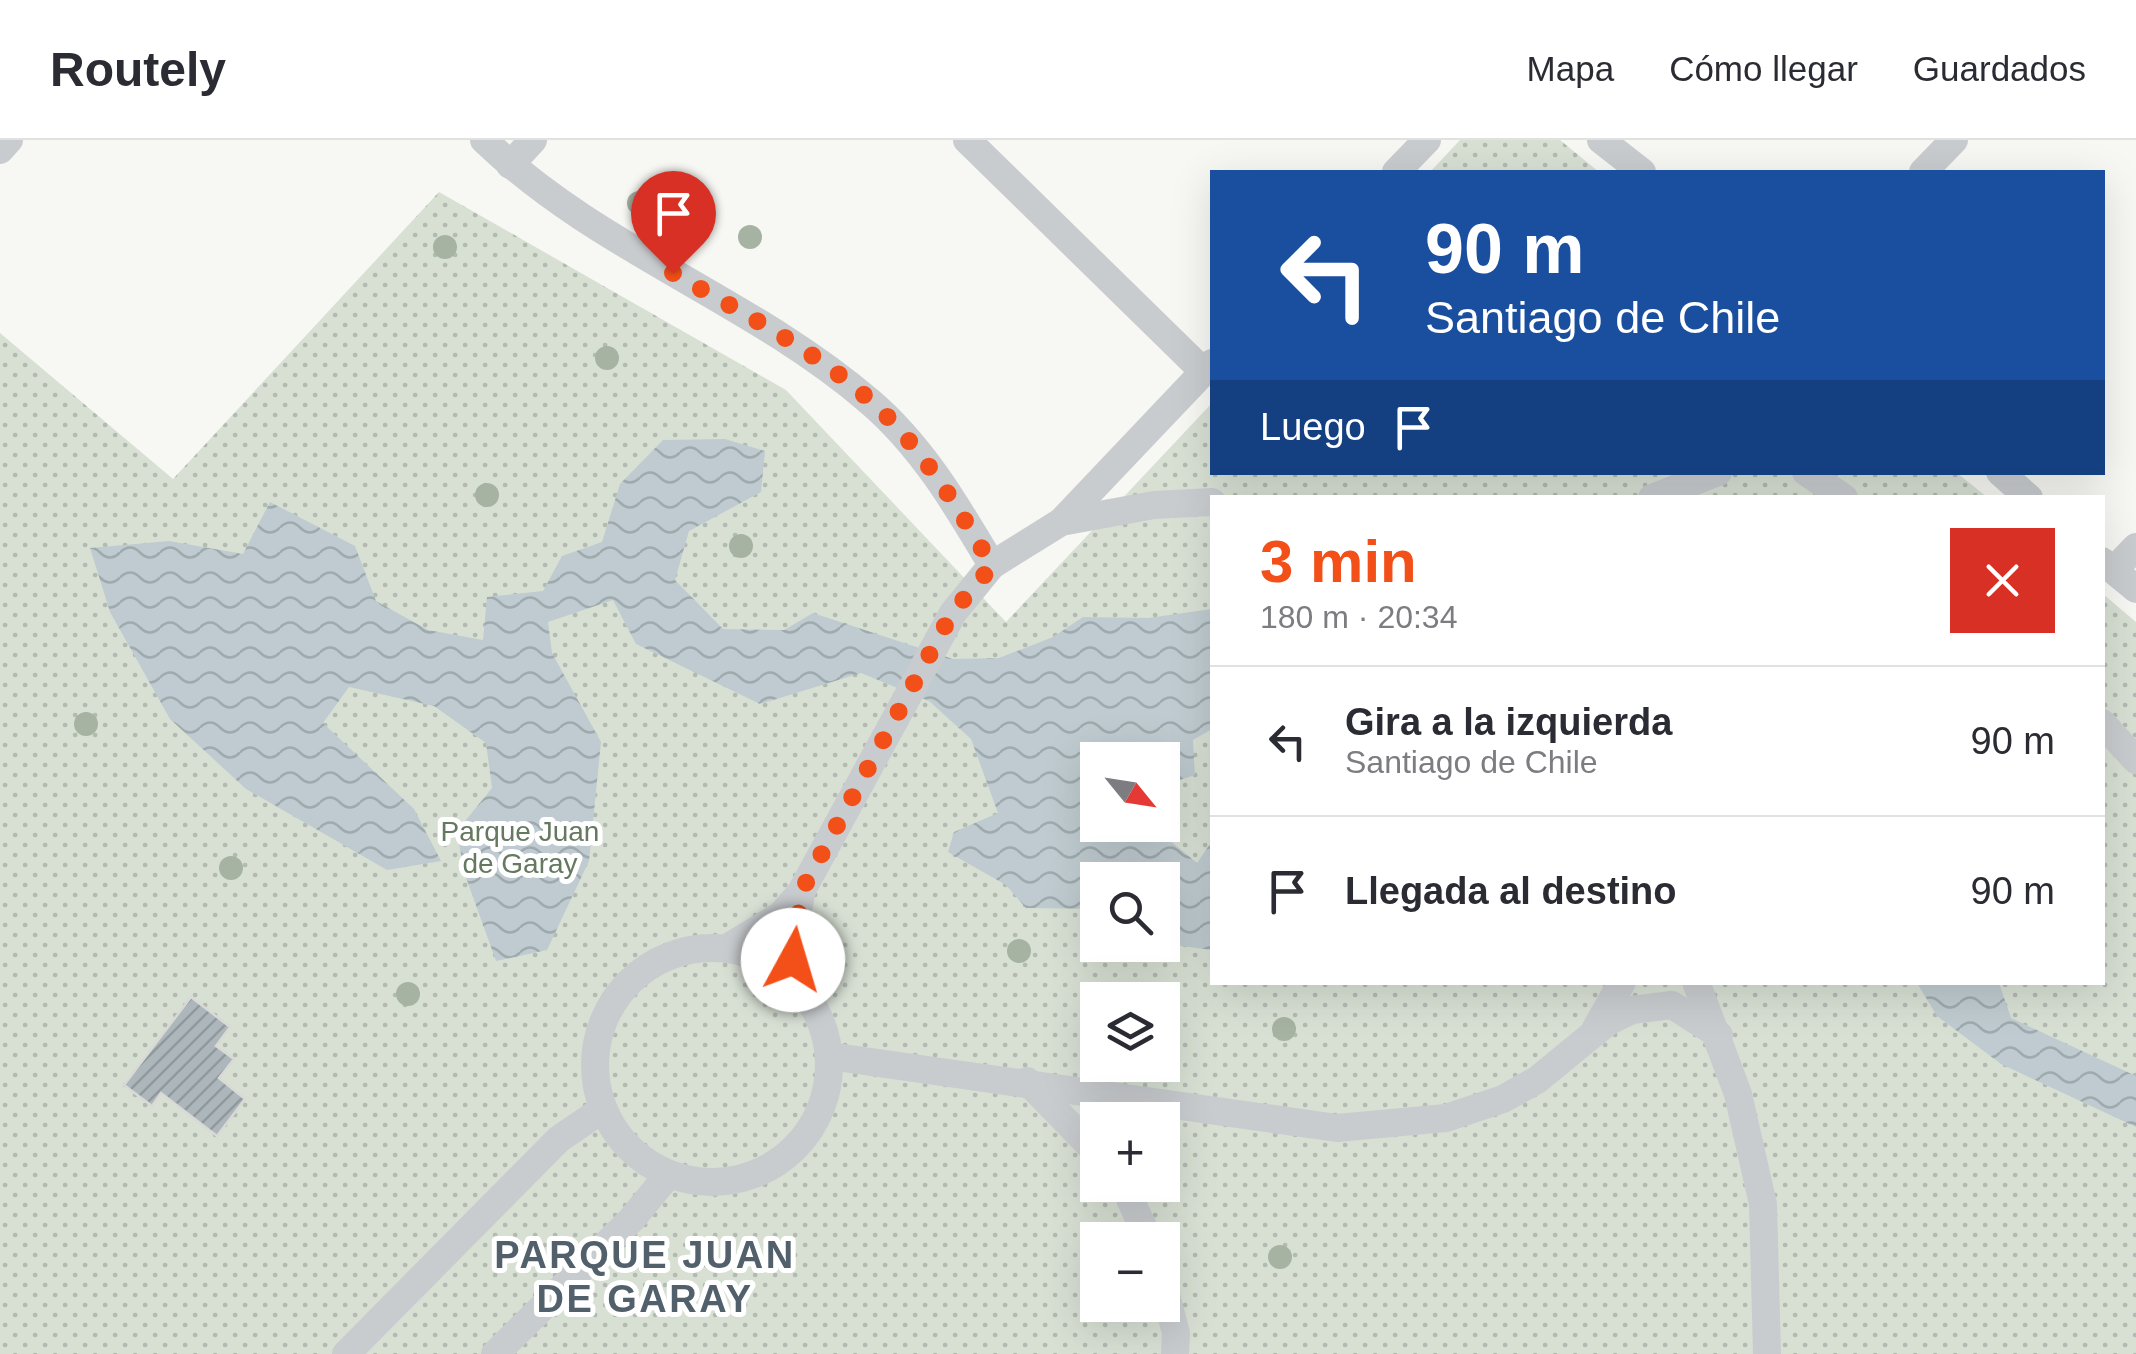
<!DOCTYPE html>
<html lang="es">
<head>
<meta charset="utf-8">
<style>
  body { margin:0; font-family:Helvetica,sans-serif; background:#f2f2f3; color:#2b2b33; height:100vh; display:flex; flex-direction:column; font-size:38px; white-space:nowrap }
  * { box-sizing:border-box; margin:0 }
  p { font-size:32px; color:#7c7c81 }
  .icon { flex:none; width:55px; height:55px; fill:none; stroke:currentColor; stroke-width:2; stroke-linecap:round; stroke-linejoin:round }
  .map { position:relative; flex:1; overflow:hidden }
  .sheet { position:absolute; left:1210px; top:355px; width:895px; height:490px; display:flex; flex-direction:column; background:#fff; border-radius:0px; box-shadow:0 10px 40px #0002 }
  .sheet>* { flex:none }
  .hud { position:absolute; left:1210px; top:30px; width:895px; height:305px; border-radius:0px; box-shadow:0 10px 40px #0002; background:#1a4fa0; color:#fff; overflow:hidden }
  .needle { width:65px; rotate:120deg }
  .fabs { position:absolute; left:1080px; top:602px; display:grid; gap:20px }
  .fabs a { display:grid; place-items:center; width:100px; height:100px; border-radius:0px; background:#fff; box-shadow:0 10px 40px #0002; font-size:50px }
  .pin { position:absolute; display:grid; place-items:center; width:85px; height:85px; color:#fff; margin:-102px -42px; border-radius:50% 50% 50% 0; rotate:-45deg; box-shadow:0 0 10px #0007 }
  .pin .icon { rotate:45deg }
  .me { position:absolute; width:110px; margin:-55px; rotate:6deg; stroke-linejoin:round; filter:drop-shadow(0 0 8px #0008) }
  .turn { display:flex; align-items:center; gap:35px; height:210px; padding:0 50px; font-size:45px }
  .turn .icon { width:130px; height:130px; stroke-width:2.5 }
  .turn b { display:block; font-size:70px; line-height:85px }
  .then { display:flex; align-items:center; height:95px; padding:0 50px; background:#0003; gap:20px; font-size:38px }
  .round { display:grid; place-items:center; flex:none; width:105px; height:105px; border-radius:0px; background:#f2f2f3 }
  .overview { display:flex; align-items:center; justify-content:space-between; height:170px; padding:0 50px }
  h1 { font-size:60px; font-weight:800; line-height:75px; color:#f34f18 }
  ul { padding:0; list-style:none }
  li { display:flex; align-items:center; gap:30px; height:150px; padding:0 50px; border-top:2px solid #e1e1e2 }
  li div { flex:1 }
  li b { display:block; font-size:38px }
  li em { font-style:normal }
  header { display:flex; align-items:center; gap:60px; box-sizing:border-box; height:140px; padding:0 50px; background:#fff; border-bottom:2px solid #e1e1e2 }
  header strong { font-size:48px }
  nav { display:flex; gap:55px; margin-inline-start:auto; font-size:35px }
  .map>svg:first-child { display:block }
</style>
</head>
<body>
<header>
<strong>Routely</strong>
<nav><a>Mapa</a><a>Cómo llegar</a><a>Guardados</a></nav>
</header>
<div class="map">
<svg width="2136" height="1214" viewBox="0 0 2136 1214">
  <defs>
    <pattern id="park-dots" width="8" height="8" patternUnits="userSpaceOnUse" patternTransform="scale(2.5)"><rect width="8" height="8" fill="#d8e0d4"/><path d="M2 2h.1M6 6h.1" fill="none" stroke="#b3bab2" stroke-width="1.8" stroke-linecap="round"/></pattern>
    <pattern id="water-waves" width="16" height="10" patternUnits="userSpaceOnUse" patternTransform="scale(2.5)"><rect width="16" height="10" fill="#bfcbd0"/><path d="M0 5q4-4 8 0t8 0" fill="none" stroke="#9faaae"/></pattern>
    <pattern id="building-hatch" width="6" height="6" patternUnits="userSpaceOnUse" patternTransform="scale(2.5)"><rect width="6" height="6" fill="#adb6bb"/><path d="M-1 1l2-2M0 6l6-6M5 7l2-2" fill="none" stroke="#90999e"/></pattern>
  </defs>
  <rect width="100%" height="100%" fill="#f7f7f3"/>
  <g fill="url(#park-dots)" fill-rule="evenodd">
    <polygon points="1460,0 1560,0 1599,32 1430,32"/>
    <path d="M439,52L786,250L1006,482L1212,263V332L1957,333L1987,357L1212,358V842H2102L2103,454L2136,482V1214H0V193L173,339ZM1098,620H1162V685H1098ZM1098,740H1162V805H1098ZM1098,860H1162V925H1098ZM1098,980H1162V1045H1098ZM1098,1100H1162V1165H1098Z"/>
  </g>
  <g fill="url(#water-waves)">
    <polygon points="725,299 765,311 761,352 689,391 675,440 723,489 784,490 813,473 953,519 999,518 1053,497 1083,477 1148,478 1212,469 1212,589 1193,600 1195,635 1165,645 1163,651 1162,620 1098,620 1098,685 1151,685 1197,723 1212,701 1212,810 1181,806 1163,798 1162,740 1098,740 1097,769 1026,768 1006,745 948,712 954,692 998,673 971,599 929,561 861,533 760,564 636,504 613,460 548,482 552,513 601,602 589,721 547,810 496,821 464,732 457,691 492,648 486,603 434,566 349,547 323,583 414,669 441,721 387,730 246,649 170,579 110,472 90,408 169,401 243,414 270,362 355,406 376,461 428,490 483,500 487,457 543,451 562,416 602,402 620,344 663,300"/>
    <polygon points="1917,843 1999,843 2011,878 2136,936 2136,987 2001,924 1937,876"/>
  </g>
  <polygon fill="url(#building-hatch)" stroke="#d9d9d6" stroke-width="2.5" points="191,857 230,887 216,906 234,919 219,938 245,959 217,996 161,953 152,966 124,945"/>
  <g fill="none" stroke-linecap="round" stroke-linejoin="round">
    <g stroke="#c9cccf" stroke-width="28">
      <path d="M484,0C597,109 750,159 869,261C922,306 957,366 992,425"/>
      <polyline points="967,0 1204,232"/>
      <polyline points="1601,0 1642,32"/>
      <polyline points="0,10 9,0"/>
      <polyline points="510,25 533,0"/>
      <polyline points="1396,32 1427,0"/>
      <polyline points="1923,32 1954,0"/>
      <polyline points="1806,332 1844,358"/>
      <polyline points="2000,332 2029,358"/>
      <polyline points="1652,358 1718,332"/>
      <polyline points="1061,382 1154,365 1212,362"/>
      <polyline points="2102,421 2136,449"/>
      <polyline points="2114,430 2136,407"/>
      <polyline points="2102,583 2136,620"/>
      <polyline points="727,808 781,775 801,752 953,473 992,425 1061,382 1212,223"/>
      <circle cx="712" cy="925" r="117"/>
      <polyline points="1696,842 1738,954 1763,1064 1767,1214"/>
      <polyline points="798,846 794,798 801,753"/>
      <polyline points="1595,890 1622,842"/>
      <polyline points="829,916 1337,988 1446,978 1503,959 1537,940 1609,881 1632,870 1672,865 1719,895"/>
      <polyline points="1027,941 1098,1014"/>
      <polyline points="1130,1045 1130,1059 1149,1100"/>
      <polyline points="1162,1140 1176,1193 1175,1214"/>
      <polyline points="346,1214 559,999 603,969"/>
      <polyline points="495,1214 631,1080 669,1034"/>
    </g>
  </g>
  <g fill="#a6b2a2">
    <circle cx="639" cy="63" r="12"/>
    <circle cx="750" cy="97" r="12"/>
    <circle cx="445" cy="107" r="12"/>
    <circle cx="607" cy="218" r="12"/>
    <circle cx="487" cy="355" r="12"/>
    <circle cx="741" cy="406" r="12"/>
    <circle cx="86" cy="584" r="12"/>
    <circle cx="231" cy="728" r="12"/>
    <circle cx="1019" cy="811" r="12"/>
    <circle cx="408" cy="854" r="12"/>
    <circle cx="1284" cy="889" r="12"/>
    <circle cx="1280" cy="1117" r="12"/>
  </g>
  <g fill="none" stroke-linecap="round" stroke-linejoin="round">
    <path stroke="#f34f18" stroke-width="18" stroke-dasharray="0 32.4" d="M673,133C749,177 836,220 896,286C934,328 963,376 992,426L952,473L801,752L793,820"/>
  </g>
  <g text-anchor="middle" dominant-baseline="central" stroke-width="10" stroke-linejoin="round" paint-order="stroke">
    <g font-size="28" fill="#64795f" stroke="#fff">
      <text x="520" y="691">Parque Juan<tspan x="520" dy="32">de Garay</tspan></text>
    </g>
    <g font-size="38" font-weight="bold" letter-spacing="2.5" fill="#52606c" stroke="#fff">
      <text x="645" y="1115">PARQUE JUAN<tspan x="645" dy="44">DE GARAY</tspan></text>
    </g>
  </g>
</svg>
<div class="fabs">
<a><svg class="needle" viewBox="-14 -14 28 28"><path d="M0-13l5 13h-10z" fill="#e53935"/><path d="M0 13l5-13h-10z" fill="#7c7c81"/></svg></a>
<a><svg class="icon" aria-label="search" viewBox="0 0 24 24"><circle cx="10" cy="10" r="6"/><path d="M15 15l6 6"/></svg></a>
<a><svg class="icon" aria-label="layers" viewBox="0 0 24 24"><path d="M12 4l9 5-9 5-9-5zM3 14l9 5 9-5"/></svg></a>
<a>+</a>
<a>−</a>
</div>
<div class="pin" style="left:673px;top:133px;background:#d93025"><svg class="icon" aria-label="arrive" viewBox="0 0 24 24"><path d="M6 21V4h12l-3 4 3 4H6"/></svg></div>
<svg class="me" style="left:793px;top:820px" viewBox="-20 -20 40 40"><circle r="19" fill="#fff"/><path d="M0-13L10 11 0 6-10 11z" fill="#f34f18"/></svg>
<div class="hud">
<div class="turn"><svg class="icon" aria-label="left" viewBox="0 0 24 24"><path d="M17 20v-9H6M10 6l-5 5 5 5"/></svg><div><b>90 m</b>Santiago de Chile</div></div>
<div class="then">Luego<svg class="icon" aria-label="arrive" viewBox="0 0 24 24"><path d="M6 21V4h12l-3 4 3 4H6"/></svg></div>
</div>
<section class="sheet">
<div class="overview"><div><h1>3 min</h1><p>180 m · 20:34</p></div><a class="round" style="background:#d93025;color:#fff"><svg class="icon" aria-label="close" viewBox="0 0 24 24"><path d="M6 6l12 12M18 6L6 18"/></svg></a></div>
<ul>
<li><svg class="icon" aria-label="left" viewBox="0 0 24 24"><path d="M17 20v-9H6M10 6l-5 5 5 5"/></svg><div><b>Gira a la izquierda</b><p>Santiago de Chile</p></div><em>90 m</em></li>
<li><svg class="icon" aria-label="arrive" viewBox="0 0 24 24"><path d="M6 21V4h12l-3 4 3 4H6"/></svg><div><b>Llegada al destino</b></div><em>90 m</em></li>
</ul>
</section>
</div>
</body>
</html>
